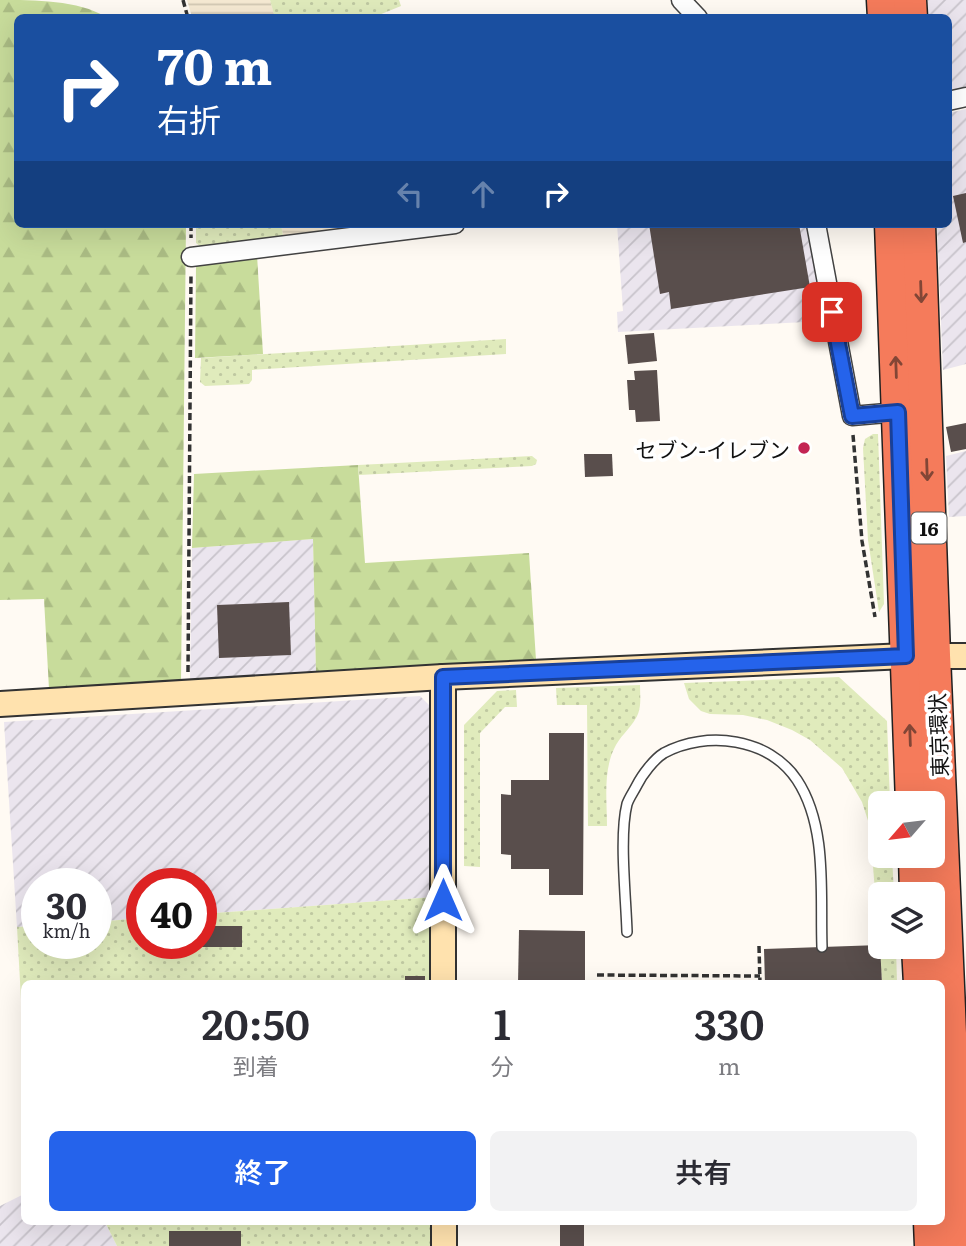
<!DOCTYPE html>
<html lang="ja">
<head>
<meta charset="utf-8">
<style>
  body { margin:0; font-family:Literata,"Noto Sans JP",serif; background:#f2f2f3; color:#2b2b33; height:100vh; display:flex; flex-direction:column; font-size:26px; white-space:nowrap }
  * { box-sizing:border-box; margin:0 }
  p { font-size:23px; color:#7c7c81 }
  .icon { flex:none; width:38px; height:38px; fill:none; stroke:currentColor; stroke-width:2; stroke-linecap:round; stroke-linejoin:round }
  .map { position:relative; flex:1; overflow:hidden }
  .side { position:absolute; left:21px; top:980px; width:924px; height:245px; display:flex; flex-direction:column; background:#fff; border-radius:10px; box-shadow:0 7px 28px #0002 }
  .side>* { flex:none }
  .banner { position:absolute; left:14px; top:14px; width:938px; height:214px; border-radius:10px; box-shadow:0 7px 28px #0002; background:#1a4fa0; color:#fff; overflow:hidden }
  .needle { width:46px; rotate:242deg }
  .controls { position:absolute; left:868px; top:791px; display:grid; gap:14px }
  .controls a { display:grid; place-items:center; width:77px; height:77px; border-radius:10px; background:#fff; box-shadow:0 7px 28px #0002; font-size:35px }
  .speed { position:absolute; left:21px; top:868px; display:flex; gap:14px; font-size:35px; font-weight:700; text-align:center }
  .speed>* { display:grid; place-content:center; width:91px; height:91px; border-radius:50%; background:#fff; box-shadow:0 7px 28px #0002; line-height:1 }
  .speed small { font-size:18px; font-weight:400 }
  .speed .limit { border:10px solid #d22; background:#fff; color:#111 }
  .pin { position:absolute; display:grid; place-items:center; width:60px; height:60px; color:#fff; margin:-30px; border-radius:14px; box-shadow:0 4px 10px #0006 }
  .me { position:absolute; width:77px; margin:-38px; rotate:0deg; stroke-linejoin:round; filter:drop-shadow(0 0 5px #0008) }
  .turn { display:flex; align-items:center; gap:24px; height:147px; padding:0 28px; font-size:32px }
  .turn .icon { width:91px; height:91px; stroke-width:2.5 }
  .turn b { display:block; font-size:49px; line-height:60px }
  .lanes { display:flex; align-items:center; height:66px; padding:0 28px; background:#0003; justify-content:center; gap:35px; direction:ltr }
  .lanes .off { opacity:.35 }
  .eta { display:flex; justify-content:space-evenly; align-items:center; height:119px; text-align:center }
  .eta b { font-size:42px; font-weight:600; line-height:49px }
  .action { display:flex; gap:14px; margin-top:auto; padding:14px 28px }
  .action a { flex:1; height:80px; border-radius:10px; background:#2563eb; color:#fff; font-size:28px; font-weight:600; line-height:80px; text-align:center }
  .action a+a { background:#f2f2f3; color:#2b2b33 }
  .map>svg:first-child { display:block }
</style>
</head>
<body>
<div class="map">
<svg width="966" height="1246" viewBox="0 0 966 1246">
  <defs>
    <pattern id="industrial-furrows" width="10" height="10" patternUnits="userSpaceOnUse" patternTransform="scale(1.75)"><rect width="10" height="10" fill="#ebe5ee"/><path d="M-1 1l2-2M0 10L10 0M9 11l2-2" fill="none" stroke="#c8c3cb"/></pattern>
    <pattern id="farmland-rules" width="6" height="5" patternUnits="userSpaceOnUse" patternTransform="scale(1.75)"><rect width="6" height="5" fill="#f6ead3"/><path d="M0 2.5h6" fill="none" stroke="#d2c8b4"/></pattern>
    <pattern id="grass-dots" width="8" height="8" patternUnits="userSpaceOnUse" patternTransform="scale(1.75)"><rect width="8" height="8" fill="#e0ebbc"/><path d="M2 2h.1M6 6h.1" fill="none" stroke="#bfc8a1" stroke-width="1.8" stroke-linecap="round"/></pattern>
    <pattern id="forest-firs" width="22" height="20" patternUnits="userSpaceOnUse" patternTransform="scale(1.75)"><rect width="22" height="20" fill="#c8dc9b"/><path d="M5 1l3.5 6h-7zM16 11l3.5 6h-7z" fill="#abbc84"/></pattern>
  </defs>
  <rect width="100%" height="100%" fill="#fffaf3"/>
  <g fill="url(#industrial-furrows)">
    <polygon points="928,0 966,0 966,88 949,93 948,18 928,17"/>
    <polygon points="966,109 966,364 943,370 937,224 948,224 949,113"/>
    <polygon points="617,224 807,224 824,321 618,332 617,312 623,311"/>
    <polygon points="966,451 966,516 949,517 946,456"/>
    <polygon points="313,539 316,673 190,681 192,548"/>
    <polygon points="420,696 435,711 434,897 201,914 201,884 142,884 142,918 96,922 96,884 37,884 37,926 17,927 4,722"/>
    <polygon points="24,1194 24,1222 105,1222 117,1246 0,1246 0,1206"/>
  </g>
  <g fill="url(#farmland-rules)">
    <polygon points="187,0 270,0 275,17 192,17"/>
    <polygon points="281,224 395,224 284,242"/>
  </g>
  <g fill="url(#grass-dots)">
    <polygon points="270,0 399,0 401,6 374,17 275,18"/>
    <polygon points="196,224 281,224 284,242 204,249 196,243"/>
    <polygon points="506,339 506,354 252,370 252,380 249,384 205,386 200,382 201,358"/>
    <polygon points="873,434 878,434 884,604 879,612 868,540 863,448 865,439"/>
    <polygon points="532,456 537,460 536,464 532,466 359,475 358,465"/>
    <polygon points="839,677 887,721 890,803 880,803 880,856 892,856 894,894 880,894 880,947 896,947 897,983 882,983 870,827 862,802 842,768 810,740 792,730 767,720 743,715 710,714 701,711 689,699 684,683"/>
    <path d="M640,685C640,696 642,708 636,718C630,729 619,737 614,749C603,772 607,801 607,826H588L587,705H557L556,688Z"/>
    <polygon points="516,690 517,707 505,707 480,733 480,867 464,866 464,725 497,691"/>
    <polygon points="434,897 434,983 24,984 24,1054 17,927 37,926 37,943 96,943 96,922 142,918 142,943 201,943 201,914"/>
    <polygon points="105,1222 432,1222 432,1246 117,1246"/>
  </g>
  <g fill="url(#forest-firs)">
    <path d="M0,0C35,0 78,0 106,17L18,18V224H186L181,682L49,689L44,599L0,600Z"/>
    <polygon points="257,255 263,354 195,358 196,267 203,259"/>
    <polygon points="358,465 365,563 529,553 536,660 316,673 313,539 192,548 194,474"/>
  </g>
  <g fill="#594e4c">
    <polygon points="966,193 966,242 963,243 953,196"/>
    <polygon points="649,224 799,224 810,287 671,309 669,292 660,294"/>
    <polygon points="654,333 657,361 628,364 625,335"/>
    <polygon points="657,370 660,421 636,422 635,410 629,410 627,380 635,380 634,371"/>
    <polygon points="966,423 966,449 951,452 946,427"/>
    <polygon points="584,454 612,454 613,476 585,477"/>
    <polygon points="289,602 291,655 219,658 217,605"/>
    <polygon points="549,733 584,733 583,895 549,895 549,869 511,869 511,855 501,854 501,794 511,795 511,780 549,780"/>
    <polygon points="201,926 242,926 242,947 170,947 170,943 201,943"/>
    <polygon points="519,930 585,931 585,984 518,984"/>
    <polygon points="880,945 882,984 765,984 764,949"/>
    <rect x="405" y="976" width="20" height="8"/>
    <polygon points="550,1222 584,1222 584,1246 560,1246 560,1225"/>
    <rect x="169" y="1231" width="72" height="15"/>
  </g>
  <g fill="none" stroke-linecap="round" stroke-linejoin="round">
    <g stroke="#434343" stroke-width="12">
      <path id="lane" d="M627,932C626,897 619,836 627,804C629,798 634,791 637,785C642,775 654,759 664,753C707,730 769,738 797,780C828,827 820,894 822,947"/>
    </g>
    <g stroke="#434343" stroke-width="21">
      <g id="street">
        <polyline points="681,0 698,18"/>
        <polyline points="948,101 966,97"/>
        <polyline points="816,224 852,416 898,412"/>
        <polyline points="191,257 455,224"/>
      </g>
    </g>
    <g stroke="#323232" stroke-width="28">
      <g id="secondary">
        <polyline points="443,677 443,984"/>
        <polyline points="0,704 443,677 906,656 966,656"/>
        <polyline points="444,1222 444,1246"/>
      </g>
    </g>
    <g stroke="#212121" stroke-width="35">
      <g id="highway">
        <polyline points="883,0 884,18"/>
        <polyline points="910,0 911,18"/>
        <polyline points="891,224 912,803"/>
        <polyline points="919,224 934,655 959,1246"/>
        <polyline points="915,856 916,894"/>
        <polyline points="918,947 920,984"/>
        <polyline points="930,1222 931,1246"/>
      </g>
    </g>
    <g stroke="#323232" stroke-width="3.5" stroke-dasharray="7 3.5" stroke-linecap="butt">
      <polyline points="183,0 188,18"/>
      <polyline points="191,224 191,238"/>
      <polyline points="853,435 862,541 875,617"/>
      <polyline points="188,672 191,274"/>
      <polyline points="759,946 760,984"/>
      <polyline points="597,975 760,976"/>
    </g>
    <use href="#lane" stroke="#fff" stroke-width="9"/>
    <use href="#street" stroke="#fff" stroke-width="18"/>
    <use href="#secondary" stroke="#ffe2ae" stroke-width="24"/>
    <use href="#highway" stroke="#f57b5b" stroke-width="32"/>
  </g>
  <defs><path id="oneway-shaft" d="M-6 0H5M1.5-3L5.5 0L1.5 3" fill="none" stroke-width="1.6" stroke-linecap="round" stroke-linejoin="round" transform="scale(1.75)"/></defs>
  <g stroke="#824636">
    <use href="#oneway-shaft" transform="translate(921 292) rotate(88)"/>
    <use href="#oneway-shaft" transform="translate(896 367) rotate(-92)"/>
    <use href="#oneway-shaft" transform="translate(927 470) rotate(88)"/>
    <use href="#oneway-shaft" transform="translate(910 735) rotate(-92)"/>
  </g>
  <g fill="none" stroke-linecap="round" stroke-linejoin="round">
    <g stroke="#184099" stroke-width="18">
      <polyline id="route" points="443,900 443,677 906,656 898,412 852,416 832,312"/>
    </g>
    <use href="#route" stroke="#2563eb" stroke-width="12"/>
  </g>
  <circle fill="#c32554" stroke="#fff" stroke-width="2.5" cx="804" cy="448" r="7"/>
  <g text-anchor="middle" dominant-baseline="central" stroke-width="7" stroke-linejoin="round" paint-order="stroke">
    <rect fill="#fff" stroke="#585858" stroke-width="2" x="911.5" y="512.5" width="35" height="31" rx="5"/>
    <g font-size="19" font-weight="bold" fill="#101010">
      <text x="929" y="528">16</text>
    </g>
    <g font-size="21" fill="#101010" stroke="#fff" text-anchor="end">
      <text x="790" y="448">セブン-イレブン</text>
    </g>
    <g font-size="21" fill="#101010" stroke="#fff">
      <text transform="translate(937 735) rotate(-92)">東京環状</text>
    </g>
  </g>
</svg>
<div class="controls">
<a><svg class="needle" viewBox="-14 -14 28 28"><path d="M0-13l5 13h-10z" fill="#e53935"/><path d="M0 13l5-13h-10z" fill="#7c7c81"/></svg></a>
<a><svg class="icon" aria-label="layers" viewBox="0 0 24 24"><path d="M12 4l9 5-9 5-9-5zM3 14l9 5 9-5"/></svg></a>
</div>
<div class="speed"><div>30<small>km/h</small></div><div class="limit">40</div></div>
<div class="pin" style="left:832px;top:312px;background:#d93025"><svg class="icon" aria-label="arrive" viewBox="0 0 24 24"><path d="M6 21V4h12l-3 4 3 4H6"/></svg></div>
<svg class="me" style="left:443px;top:900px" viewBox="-20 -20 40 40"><path d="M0-17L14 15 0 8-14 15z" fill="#2563eb" stroke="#fff" stroke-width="4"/></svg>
<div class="banner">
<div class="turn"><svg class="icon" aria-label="right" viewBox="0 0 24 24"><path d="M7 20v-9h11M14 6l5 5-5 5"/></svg><div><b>70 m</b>右折</div></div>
<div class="lanes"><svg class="icon off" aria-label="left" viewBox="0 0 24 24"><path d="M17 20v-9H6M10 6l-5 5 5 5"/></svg><svg class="icon off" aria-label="ahead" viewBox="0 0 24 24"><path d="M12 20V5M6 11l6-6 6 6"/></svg><svg class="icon" aria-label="right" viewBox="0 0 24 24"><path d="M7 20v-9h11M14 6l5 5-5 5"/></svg></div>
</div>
<section class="side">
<div class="eta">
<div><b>20:50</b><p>到着</p></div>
<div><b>1</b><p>分</p></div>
<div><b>330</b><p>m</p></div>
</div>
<div class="action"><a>終了</a><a>共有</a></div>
</section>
</div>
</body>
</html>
